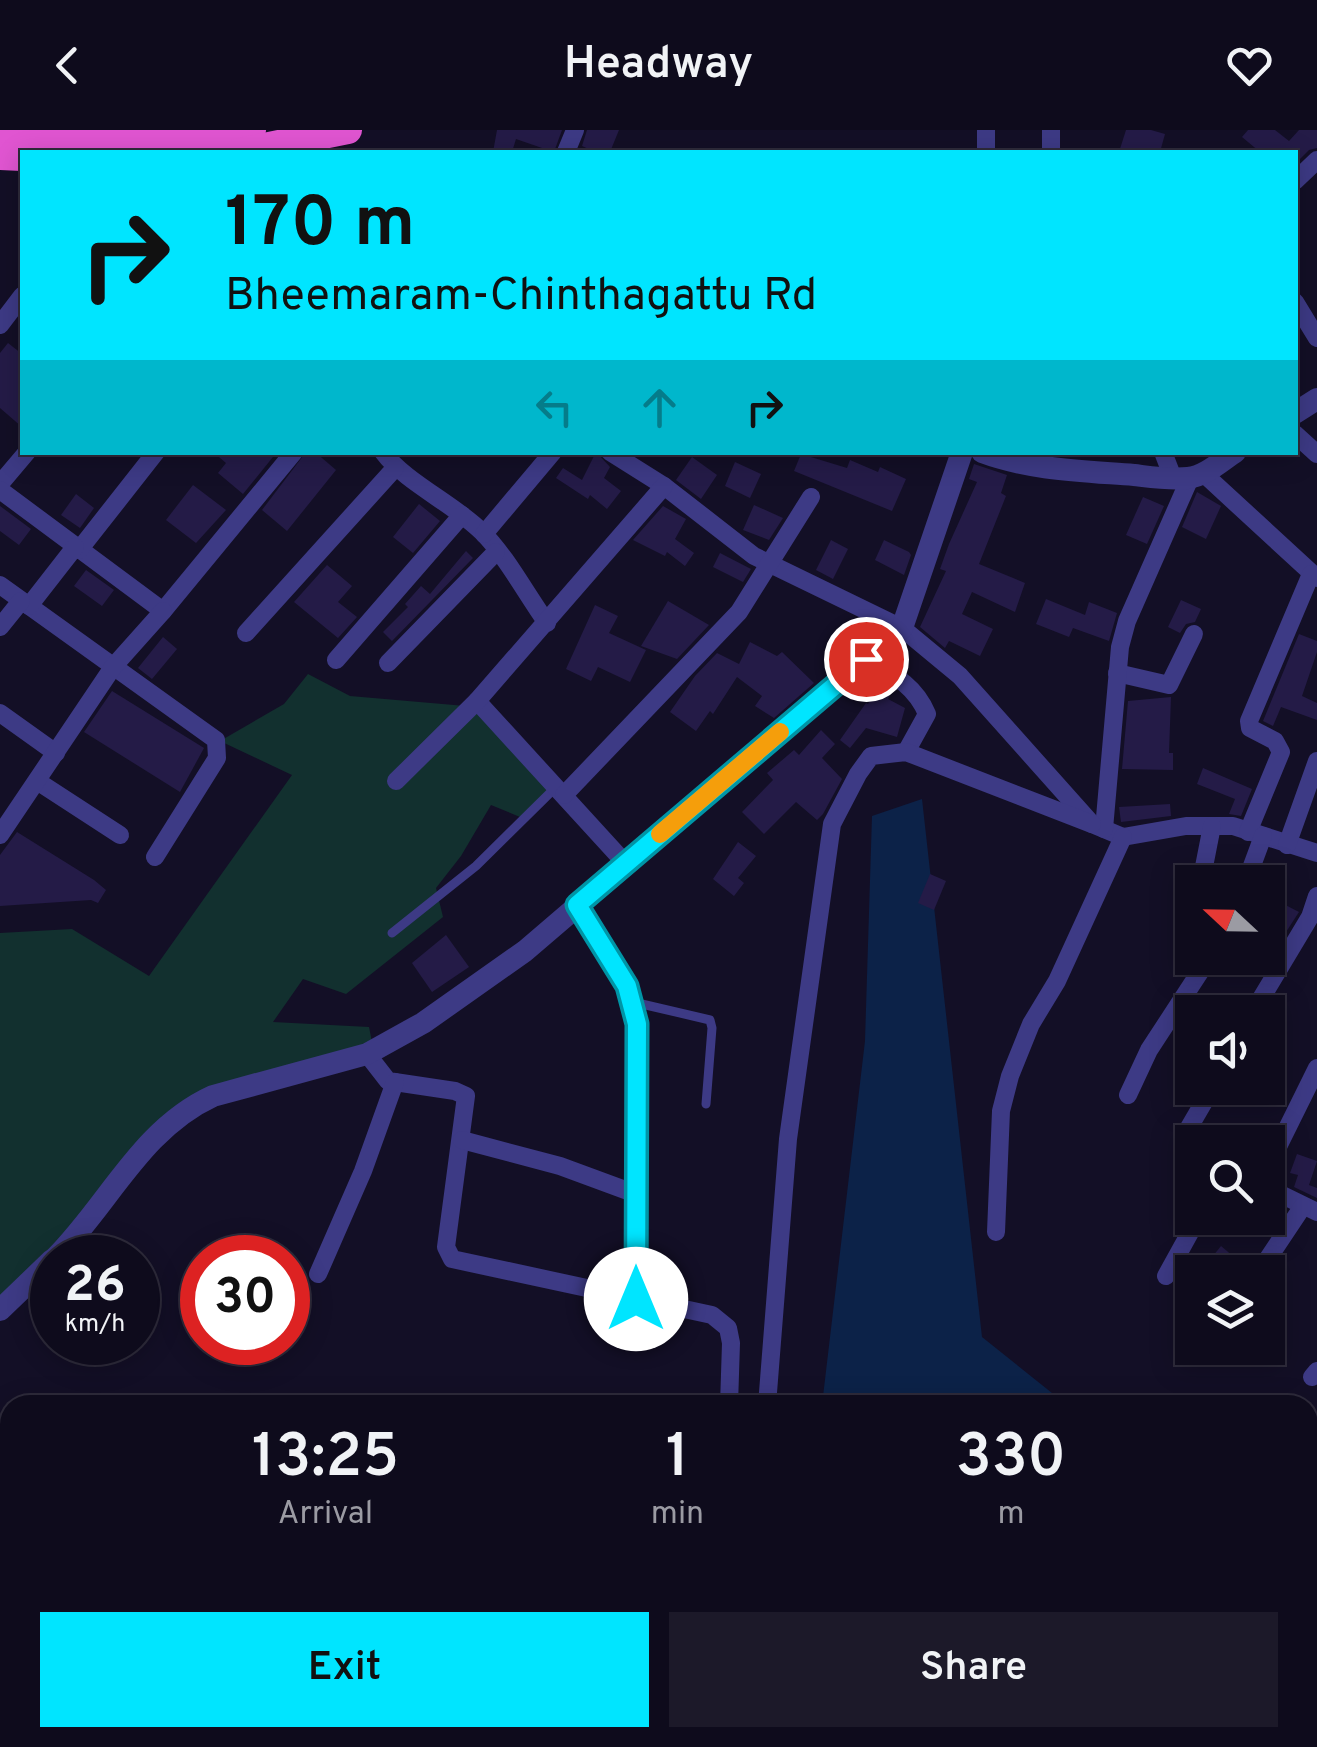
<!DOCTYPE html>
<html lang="en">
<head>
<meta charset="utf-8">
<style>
  body { margin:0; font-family:Overpass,sans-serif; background:#1c1929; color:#f1f3f6; height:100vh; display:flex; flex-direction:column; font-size:38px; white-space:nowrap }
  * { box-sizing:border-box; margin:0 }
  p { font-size:32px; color:#9b9ba3 }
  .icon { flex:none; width:55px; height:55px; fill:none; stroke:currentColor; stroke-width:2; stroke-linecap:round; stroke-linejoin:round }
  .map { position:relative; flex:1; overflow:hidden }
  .drawer { position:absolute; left:0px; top:1265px; width:1318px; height:352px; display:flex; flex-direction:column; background:#0e0b1c; border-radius:30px 30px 0 0; box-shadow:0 5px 25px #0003,0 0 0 2px #2e2b3b }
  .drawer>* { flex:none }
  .top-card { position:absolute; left:20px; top:20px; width:1278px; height:305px; border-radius:0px; box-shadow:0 5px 25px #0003,0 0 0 2px #2e2b3b; background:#00e5ff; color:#111; overflow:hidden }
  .needle { width:65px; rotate:292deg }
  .controls { position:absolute; left:1175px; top:735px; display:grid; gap:20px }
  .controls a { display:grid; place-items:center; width:110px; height:110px; border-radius:0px; background:#0e0b1c; box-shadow:0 5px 25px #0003,0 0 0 2px #2e2b3b; font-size:50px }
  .speed { position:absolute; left:30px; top:1105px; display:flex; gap:20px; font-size:50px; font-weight:700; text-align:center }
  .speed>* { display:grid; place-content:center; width:130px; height:130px; border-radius:50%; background:#0e0b1c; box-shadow:0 5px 25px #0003,0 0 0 2px #2e2b3b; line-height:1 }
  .speed small { font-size:25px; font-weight:400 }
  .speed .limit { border:15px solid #d22; background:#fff; color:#111 }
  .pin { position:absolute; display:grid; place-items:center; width:85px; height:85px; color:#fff; margin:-42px; border:5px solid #fff; border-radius:50%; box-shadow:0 2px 10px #0007 }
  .me { position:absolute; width:110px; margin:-55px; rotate:0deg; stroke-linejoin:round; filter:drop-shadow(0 0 8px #0008) }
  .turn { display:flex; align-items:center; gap:35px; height:210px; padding:0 40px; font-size:45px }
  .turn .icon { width:130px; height:130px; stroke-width:2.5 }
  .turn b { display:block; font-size:70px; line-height:85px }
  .lanes { display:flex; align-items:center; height:95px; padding:0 40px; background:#0003; justify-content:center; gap:50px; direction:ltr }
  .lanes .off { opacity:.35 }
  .eta { display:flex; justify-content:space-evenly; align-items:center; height:170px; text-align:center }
  .eta b { font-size:60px; font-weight:600; line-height:70px }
  .action { display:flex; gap:20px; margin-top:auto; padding:20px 40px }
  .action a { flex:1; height:115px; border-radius:0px; background:#00e5ff; color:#111; font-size:40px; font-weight:600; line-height:115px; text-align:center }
  .action a+a { background:#1c1929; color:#f1f3f6 }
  header { display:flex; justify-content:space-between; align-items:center; height:130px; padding:0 40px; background:#0e0b1c; font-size:45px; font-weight:600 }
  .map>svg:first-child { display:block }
</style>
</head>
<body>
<header><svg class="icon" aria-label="back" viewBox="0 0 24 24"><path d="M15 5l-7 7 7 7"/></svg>Headway<svg class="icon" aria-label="heart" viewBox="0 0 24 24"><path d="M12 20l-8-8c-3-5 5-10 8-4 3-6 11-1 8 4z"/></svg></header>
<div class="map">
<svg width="1317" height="1617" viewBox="0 0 1317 1617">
  <rect width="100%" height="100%" fill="#130f26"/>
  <polygon fill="#12302f" points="308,544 350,566 477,577 552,661 520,687 491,675 461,726 436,758 443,787 346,864 303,849 273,892 369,897 373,917 192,969 0,1176 0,803 72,799 149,846 292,645 220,611 284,574"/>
  <g fill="#0c2248">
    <polygon points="922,669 982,1207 1067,1275 822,1275 865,911 872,686"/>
    <polygon points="799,1608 1243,1608 1238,1617 799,1617"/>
  </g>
  <g fill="#241b47">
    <polygon points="497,0 562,0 554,22 540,22 542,18 516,9 512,22 493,22"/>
    <polygon points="587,0 619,0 610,22 595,22 582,16"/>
    <polygon points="1126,0 1151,0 1165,4 1160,22 1119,22"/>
    <polygon points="1248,0 1275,0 1289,11 1299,0 1317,0 1317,18 1309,20 1295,34 1295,22 1260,22 1242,7"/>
    <polygon points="8,213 22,224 22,297 0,278 0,223"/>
    <polygon points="213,322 277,322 243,364 218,343 226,333"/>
    <polygon points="306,322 315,322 336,340 287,401 262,380"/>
    <polygon points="596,322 610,337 604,348 621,361 607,379 590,365 588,369 556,348 563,338 582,350"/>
    <polygon points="801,324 847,338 850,330 878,342 880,337 906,349 892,381 794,341"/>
    <polygon points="692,327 717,345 701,369 676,350"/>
    <polygon points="735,332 761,344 750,368 725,356"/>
    <polygon points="974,334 1007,345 1001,363 1006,366 979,434 1025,453 1015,482 972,462 962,484 993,499 980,526 949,511 945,518 920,497 946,441 940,439 949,414 977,352 969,349"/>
    <polygon points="193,355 226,380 196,413 166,390"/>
    <polygon points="1197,362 1221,376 1206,409 1182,397"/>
    <polygon points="76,364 94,378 80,398 61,385"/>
    <polygon points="1143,367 1164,376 1147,414 1126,405"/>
    <polygon points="419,374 440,391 413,423 393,407"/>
    <polygon points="754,375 783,388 769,410 743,400"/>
    <polygon points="0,376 31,399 19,415 0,401"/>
    <polygon points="663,376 686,389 675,409 694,423 685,436 667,422 665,426 633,410"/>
    <polygon points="831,410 848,419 833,449 816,440"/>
    <polygon points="884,410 909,422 911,425 904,445 875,430"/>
    <polygon points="466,421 473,428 392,511 383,502 408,477 405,474 421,456 430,464"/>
    <polygon points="720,423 751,439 743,452 713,437"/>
    <polygon points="327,435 352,456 338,472 357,487 338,508 294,472"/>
    <polygon points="86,440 114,460 102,476 74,456"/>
    <polygon points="1046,469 1085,485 1089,472 1117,483 1109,511 1073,498 1069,507 1036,494"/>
    <polygon points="1181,470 1201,479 1195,492 1186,494 1180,503 1168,497"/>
    <polygon points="668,471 709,495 677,529 641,516"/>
    <polygon points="595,475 618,486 609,503 646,520 630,552 598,537 591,551 566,539"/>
    <polygon points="1299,504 1317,511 1317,522 1302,566 1317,573 1317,590 1281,577 1273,596 1263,591"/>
    <polygon points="163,507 177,519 152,549 138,538"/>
    <polygon points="750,512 777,526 782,522 814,553 774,588 755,576 762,566 737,547 713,584 710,581 696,601 670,582 695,546 717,523 739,534"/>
    <polygon points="878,556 891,563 888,569 905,578 897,607 866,598 850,618 840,610 866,573 868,574"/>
    <polygon points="112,561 204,618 180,662 84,602"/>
    <polygon points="1171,567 1169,623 1173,623 1173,640 1122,639 1128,571"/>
    <polygon points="821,600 835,614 822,628 842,649 823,684 817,690 796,672 764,704 742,682 773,650 767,643 794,620 799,625"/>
    <polygon points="1203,638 1252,659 1241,686 1229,684 1235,669 1197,654"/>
    <polygon points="1170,674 1171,686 1121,692 1119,677"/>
    <polygon points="17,702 94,750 106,760 98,773 91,770 0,776 0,725"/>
    <polygon points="738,712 756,726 738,748 744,753 734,766 713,749"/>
    <polygon points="930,744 946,751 934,780 918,773"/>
    <polygon points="1268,766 1299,782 1286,802 1268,792"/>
    <polygon points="446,805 469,837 432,862 412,833"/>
    <polygon points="1297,1024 1317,1031 1309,1055 1317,1058 1317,1068 1294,1057 1298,1045 1290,1043"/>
    <polygon points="1221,1116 1247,1138 1247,1142 1213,1142 1205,1136"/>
  </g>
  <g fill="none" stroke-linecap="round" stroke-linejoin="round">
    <g stroke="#3d3a85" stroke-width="9">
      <polyline points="392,803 476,736 556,657"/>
      <polyline points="633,872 710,890 712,898 706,974"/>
    </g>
    <g stroke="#3d3a85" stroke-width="18">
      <polyline points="986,0 986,22"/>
      <polyline points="566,22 575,0"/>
      <polyline points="1051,22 1051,0"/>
      <polyline points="1295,51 1317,30"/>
      <polyline points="1295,172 1317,208"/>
      <polyline points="0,195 22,166"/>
      <polyline points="1295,304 1317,324"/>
      <path d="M383,322C406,353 453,373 482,402C507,427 526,464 547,493"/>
      <polyline points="610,322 664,356 754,426 902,498 960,546 1092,694 1123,707 1186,696 1233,696 1317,723"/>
      <polyline points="1163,322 1173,348"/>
      <polyline points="1203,343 1317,448"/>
      <polyline points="0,354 27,322"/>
      <polyline points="0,360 163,481 294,322"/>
      <polyline points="484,404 553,322"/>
      <polyline points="79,420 156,322"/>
      <polyline points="0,455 216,610 217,628 155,727"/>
      <polyline points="29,476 75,417"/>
      <polyline points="0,497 21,471"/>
      <polyline points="246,503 395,338"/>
      <path d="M866,529C892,544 915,555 927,584L906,622"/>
      <polyline points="336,530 462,385"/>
      <polyline points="388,533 496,422"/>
      <polyline points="1117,543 1169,555 1194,504"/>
      <polyline points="477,571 626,734"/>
      <polyline points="0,583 56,623"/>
      <polyline points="37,651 120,705"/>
      <polyline points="396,651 477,571 664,356"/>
      <polyline points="564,665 739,482 811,367"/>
      <polyline points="1104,699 1120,517 1127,491 1190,348"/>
      <polyline points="1248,702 1281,622 1275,611 1250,598 1249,591 1311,444"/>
      <polyline points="0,705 113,537 163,481"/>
      <polyline points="1287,715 1317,631"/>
      <polyline points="1201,752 1212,696"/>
      <polyline points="1246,752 1263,706"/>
      <polyline points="577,775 627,856 637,894 635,1169"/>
      <polyline points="1253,882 1310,787 1317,766"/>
      <polyline points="367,924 388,951 455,961 466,966 446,1117 452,1129 712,1185 728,1198 731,1213 729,1275"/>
      <polyline points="1128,965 1149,920 1209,828"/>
      <polyline points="462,1010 560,1036 636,1064"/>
      <polyline points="1197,1012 1188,1008 1187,1001 1212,958"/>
      <polyline points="1268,1037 1317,938"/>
      <polyline points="1268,1058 1317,1082"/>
      <polyline points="996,1102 1001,981 1010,946 1031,894 1057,851 1123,707"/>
      <polyline points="1259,1142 1303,1076"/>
      <polyline points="318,1144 363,1041 395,952"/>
      <polyline points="1166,1146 1198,1088"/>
      <polyline points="1312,1247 1317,1241"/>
      <polyline points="767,1275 788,1009 832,694 858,644 871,626 906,622 1092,694"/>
      <polyline points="750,1617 750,1608"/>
    </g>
    <g stroke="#3d3a85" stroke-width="22">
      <polyline points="1295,283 1317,269"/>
      <path d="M982,322C1030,340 1083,341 1134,345C1151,347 1170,350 1188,348C1205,346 1220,332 1235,322"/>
      <path d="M55,1128C109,1074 141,999 213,966L367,924L423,893L525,821L902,498L962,322"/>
      <polyline points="0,1180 52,1130"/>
    </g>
    <g stroke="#e055d1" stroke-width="28">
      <path d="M0,5C84,10 168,17 252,0"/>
      <polyline points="239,22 348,0"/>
      <polyline points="0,26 22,27"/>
    </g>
  </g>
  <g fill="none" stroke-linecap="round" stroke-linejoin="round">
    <g stroke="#0095a6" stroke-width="25">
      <polyline id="route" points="636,1169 637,894 627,856 577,775 866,529"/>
    </g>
    <use href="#route" stroke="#00e5ff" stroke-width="18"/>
    <polyline stroke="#f59e0b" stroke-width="18" points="660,704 780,602"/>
  </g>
</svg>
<div class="controls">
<a><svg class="needle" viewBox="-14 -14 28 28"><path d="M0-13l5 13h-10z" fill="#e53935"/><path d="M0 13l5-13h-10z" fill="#9b9ba3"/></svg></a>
<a><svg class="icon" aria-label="sound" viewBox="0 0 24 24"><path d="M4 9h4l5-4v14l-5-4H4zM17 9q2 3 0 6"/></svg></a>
<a><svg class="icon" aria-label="search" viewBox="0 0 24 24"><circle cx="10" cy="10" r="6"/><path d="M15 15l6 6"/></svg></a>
<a><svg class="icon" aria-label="layers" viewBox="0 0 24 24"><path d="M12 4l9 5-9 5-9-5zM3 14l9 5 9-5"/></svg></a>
</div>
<div class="speed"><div>26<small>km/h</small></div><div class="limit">30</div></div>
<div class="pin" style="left:866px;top:529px;background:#d93025"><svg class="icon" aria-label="arrive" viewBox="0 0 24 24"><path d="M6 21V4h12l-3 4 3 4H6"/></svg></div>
<svg class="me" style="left:636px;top:1169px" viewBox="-20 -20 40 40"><circle r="19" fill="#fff"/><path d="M0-13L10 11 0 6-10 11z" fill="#00e5ff"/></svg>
<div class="top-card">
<div class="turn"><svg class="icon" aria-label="right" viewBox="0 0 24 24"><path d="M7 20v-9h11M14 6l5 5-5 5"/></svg><div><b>170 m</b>Bheemaram-Chinthagattu Rd</div></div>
<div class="lanes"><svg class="icon off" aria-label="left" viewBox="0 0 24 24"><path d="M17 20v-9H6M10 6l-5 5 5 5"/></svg><svg class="icon off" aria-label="ahead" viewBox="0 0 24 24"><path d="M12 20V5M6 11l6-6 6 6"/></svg><svg class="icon" aria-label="right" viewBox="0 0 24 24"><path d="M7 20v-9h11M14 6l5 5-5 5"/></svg></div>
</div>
<section class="drawer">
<div class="eta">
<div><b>13:25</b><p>Arrival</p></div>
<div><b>1</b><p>min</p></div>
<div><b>330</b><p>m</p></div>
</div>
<div class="action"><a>Exit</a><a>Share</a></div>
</section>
</div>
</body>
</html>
